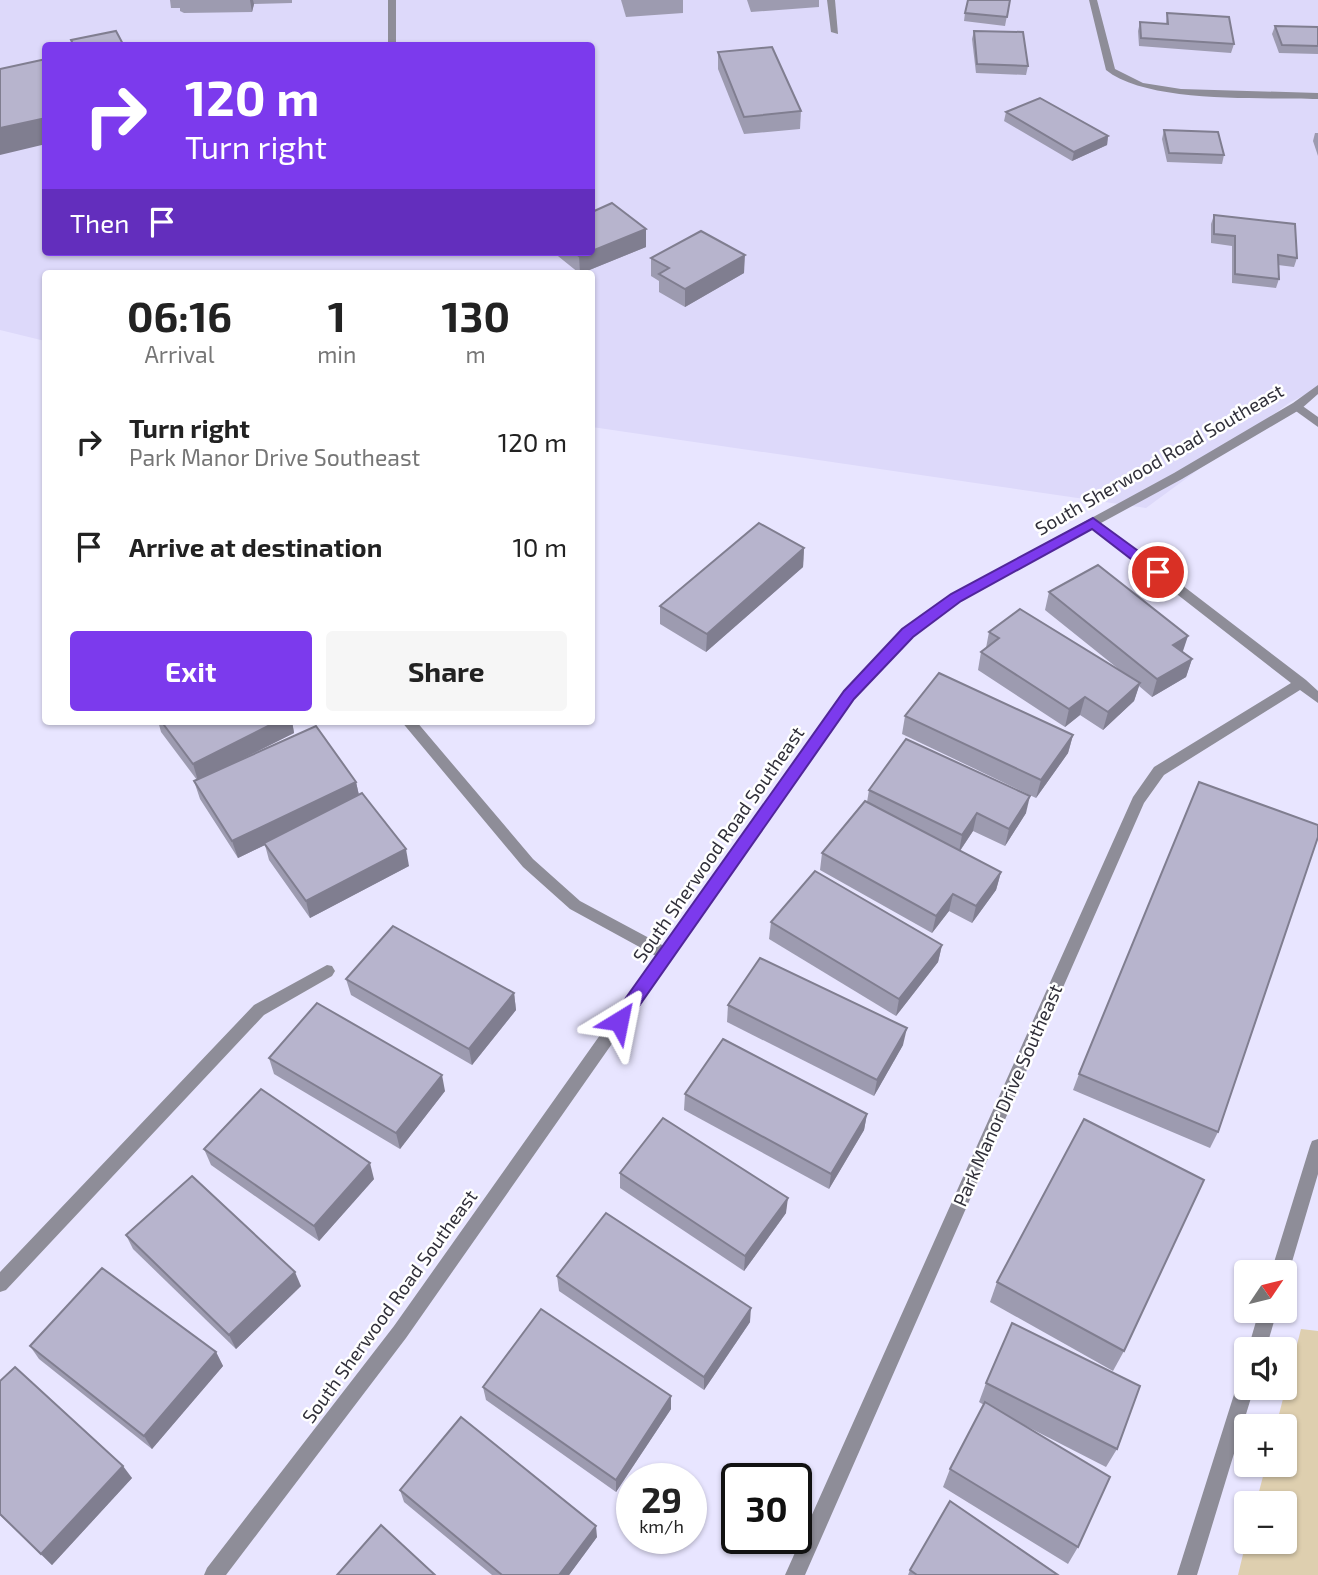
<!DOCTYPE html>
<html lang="en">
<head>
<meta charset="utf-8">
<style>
  body { margin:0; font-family:"Exo 2",sans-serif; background:#f6f6f6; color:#222; height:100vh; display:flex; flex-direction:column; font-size:26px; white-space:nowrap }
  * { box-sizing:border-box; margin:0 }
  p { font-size:23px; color:#767676 }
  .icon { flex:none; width:38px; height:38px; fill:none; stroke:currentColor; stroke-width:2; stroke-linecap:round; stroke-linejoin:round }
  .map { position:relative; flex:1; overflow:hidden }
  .side { position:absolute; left:42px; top:270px; width:553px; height:455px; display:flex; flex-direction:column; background:#fff; border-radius:7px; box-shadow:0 2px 5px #0004 }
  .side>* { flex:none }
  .hud { position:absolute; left:42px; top:42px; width:553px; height:214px; border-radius:7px; box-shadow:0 2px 5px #0004; background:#7c3aed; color:#fff; overflow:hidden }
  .needle { width:46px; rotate:55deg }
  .buttons { position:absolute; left:1234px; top:1260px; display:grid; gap:14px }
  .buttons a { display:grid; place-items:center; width:63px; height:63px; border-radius:7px; background:#fff; box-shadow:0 2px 5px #0004; font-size:35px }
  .speed { position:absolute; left:616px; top:1463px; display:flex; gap:14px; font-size:35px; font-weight:700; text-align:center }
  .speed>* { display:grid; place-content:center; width:91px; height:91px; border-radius:50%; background:#fff; box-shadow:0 2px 5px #0004; line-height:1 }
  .speed small { font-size:18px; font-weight:400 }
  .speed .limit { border:4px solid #111; border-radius:10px; background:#fff; color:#111 }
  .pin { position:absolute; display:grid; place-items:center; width:60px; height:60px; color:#fff; margin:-30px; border:4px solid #fff; border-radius:50%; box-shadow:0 2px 7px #0007 }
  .me { position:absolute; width:77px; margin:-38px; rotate:35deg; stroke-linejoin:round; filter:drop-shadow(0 0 5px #0008) }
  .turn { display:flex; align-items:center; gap:24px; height:147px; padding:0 28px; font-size:32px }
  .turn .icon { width:91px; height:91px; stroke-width:2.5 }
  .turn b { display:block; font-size:49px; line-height:60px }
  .then { display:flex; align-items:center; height:66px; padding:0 28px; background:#0003; gap:14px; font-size:26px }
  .eta { display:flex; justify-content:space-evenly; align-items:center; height:119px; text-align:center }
  .eta b { font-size:42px; font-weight:700; line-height:49px }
  .action { display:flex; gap:14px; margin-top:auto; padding:14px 28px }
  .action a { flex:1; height:80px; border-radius:7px; background:#7c3aed; color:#fff; font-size:28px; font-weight:700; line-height:80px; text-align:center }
  .action a+a { background:#f6f6f6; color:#222 }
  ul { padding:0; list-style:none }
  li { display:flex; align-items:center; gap:21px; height:105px; padding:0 28px }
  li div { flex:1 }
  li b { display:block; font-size:26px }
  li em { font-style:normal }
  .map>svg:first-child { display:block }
</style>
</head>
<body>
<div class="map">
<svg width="1318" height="1575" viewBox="0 0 1318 1575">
  <rect width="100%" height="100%" fill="#e8e5ff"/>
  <path fill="#ddd9fa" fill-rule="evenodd" d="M0,0H1318V388L1289,403L1146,508L592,427V273H46L45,341L0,330ZM46,46H592V252H46Z"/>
  <polygon fill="#decfaf" points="1301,1329 1318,1331 1318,1575 1238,1575 1246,1542 1284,1542 1284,1503 1256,1503 1266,1465 1284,1465 1284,1426 1276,1426"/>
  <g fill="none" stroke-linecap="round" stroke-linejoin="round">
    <g fill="#8e8d98" fill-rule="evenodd">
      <polygon points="388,0 396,0 396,46 388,45"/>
      <polygon points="827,0 835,0 838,34 831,32"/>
      <polygon points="1297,402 1318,417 1318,427 1293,409 1291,406"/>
      <polygon points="327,965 332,966 335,971 332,976 264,1015 6,1290 0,1292 0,1272 254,1005"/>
    </g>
    <g fill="#8e8d98" fill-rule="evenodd">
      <path d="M1089,0H1097L1115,69L1143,83L1181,89L1318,93V99C1263,97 1148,104 1106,70Z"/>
      <polygon points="1318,385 1318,394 1301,409 1182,479 1101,523 1306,680 1318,691 1318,703 1300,690 1164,775 1144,803 805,1575 785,1575 1133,797 1154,767 1291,683 1092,528 960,600 912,636 854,698 406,1338 226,1575 204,1575 207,1568 394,1326 656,956 570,909 523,867 401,721 416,721 533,859 580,901 664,946 844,692 902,630 952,594 1174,473 1293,403"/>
      <polygon points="1318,1139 1318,1174 1289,1272 1284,1278 1284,1272 1271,1272 1310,1146 1312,1141"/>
      <polygon points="1259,1311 1277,1311 1266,1349 1248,1349"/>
      <polygon points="1246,1376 1246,1388 1254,1388 1197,1575 1177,1575 1237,1385 1240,1379"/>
    </g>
  </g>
  <g fill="#9d9bb0">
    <polygon points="170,0 292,0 292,3 254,4 252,12 184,13 180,11 180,8 171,8"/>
    <polygon points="621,0 683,0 683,13 626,17"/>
    <polygon points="747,0 819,0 819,7 751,12"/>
    <polygon points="1010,0 1005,26 964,21 965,13"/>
    <polygon points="1167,13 1234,44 1231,53 1139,46 1138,31 1140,22 1166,24"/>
    <polygon points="1275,26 1318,27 1318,54 1279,53 1272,34"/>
    <polygon points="974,31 1028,66 1026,75 976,73 972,39"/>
    <polygon points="718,52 801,111 800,129 744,134 718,69"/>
    <polygon points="1006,112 1108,136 1107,145 1072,161 1004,121"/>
    <polygon points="1164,130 1224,155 1222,164 1167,162 1162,139"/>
    <polygon points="1315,133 1318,133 1318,156 1313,141"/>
    <polygon points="1214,215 1297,258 1294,267 1278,265 1279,279 1276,288 1232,283 1232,246 1211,243 1211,224"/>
    <polygon points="646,229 646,247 582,273 579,273 553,252 592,252"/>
    <polygon points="651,258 744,273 685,307 659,292 659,281 651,276"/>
    <polygon points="804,548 803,567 706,652 660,624 660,606"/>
    <polygon points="1049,592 1183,652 1192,659 1186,677 1152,697 1139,686 1134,701 1103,730 1080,715 1065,727 978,670 981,652 986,648 989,632 1121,671 1045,610"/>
    <polygon points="905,716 1073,735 1068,753 1036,798 902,734"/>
    <polygon points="158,721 292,721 294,733 240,760 356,782 359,795 409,866 310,918 269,860 265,845 238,858 200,799 194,781 197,780 161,732"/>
    <polygon points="869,790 1026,813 1005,846 973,831 960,851 1001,872 996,890 972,923 949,911 932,933 820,870 822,853 867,802"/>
    <polygon points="771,922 942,945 938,962 896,1016 769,939"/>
    <polygon points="346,979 514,993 516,1010 472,1065 351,995"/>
    <polygon points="728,1005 903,1045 874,1096 727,1022"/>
    <polygon points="269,1058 445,1091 400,1149 274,1074"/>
    <polygon points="1079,1074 1218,1132 1210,1148 1073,1090"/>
    <polygon points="685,1094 867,1114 864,1130 829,1189 684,1110"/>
    <polygon points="204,1149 374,1179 319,1241 211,1165"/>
    <polygon points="620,1173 786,1213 744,1271 620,1188"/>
    <polygon points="126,1235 301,1286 236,1349 133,1249"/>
    <polygon points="557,1276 750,1322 704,1390 559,1291"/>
    <polygon points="997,1282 1124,1351 1113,1371 990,1302"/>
    <polygon points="30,1346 216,1352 223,1366 152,1449 39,1359"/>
    <polygon points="0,1381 132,1478 52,1565 0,1515"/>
    <polygon points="986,1383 1117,1449 1106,1467 1022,1424 1078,1547 1068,1564 943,1487 950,1469 984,1405 979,1402"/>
    <polygon points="483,1387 671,1409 616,1492 486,1400"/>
    <polygon points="400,1490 597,1537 569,1575 492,1575 404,1502"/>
    <polygon points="910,1570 1058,1575 908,1575"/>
  </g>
  <g fill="#807e90">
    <polygon points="250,0 253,0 254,4 252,12"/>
    <polygon points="46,118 46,144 0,155 0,128"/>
    <polygon points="1108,136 1107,145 1072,161 1074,152"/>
    <polygon points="646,229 646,247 582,273 580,273 579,256"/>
    <polygon points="745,255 744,273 685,307 685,289"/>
    <polygon points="804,548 803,567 706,652 707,634"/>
    <polygon points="1188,636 1182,654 1173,645"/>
    <polygon points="1192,659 1186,677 1152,697 1157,679"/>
    <polygon points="1140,683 1134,701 1103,730 1108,712"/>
    <polygon points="1085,697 1080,715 1065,727 1069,709"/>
    <polygon points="278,721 292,721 294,733 198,781 193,764"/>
    <polygon points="1073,735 1068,753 1036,798 1041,780"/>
    <polygon points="356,782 360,800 264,843 265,845 238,858 232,841"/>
    <polygon points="1030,796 1026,813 1005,846 1009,829"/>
    <polygon points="977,813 973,831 959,852 962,835"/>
    <polygon points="406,849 409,866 310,918 306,901"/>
    <polygon points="1001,872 996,890 972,923 976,906"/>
    <polygon points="953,894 949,911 932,933 936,916"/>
    <polygon points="942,945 938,962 896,1016 899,999"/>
    <polygon points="514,993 516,1010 472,1065 469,1049"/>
    <polygon points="907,1028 903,1045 874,1096 877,1080"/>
    <polygon points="442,1075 445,1091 400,1149 396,1133"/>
    <polygon points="867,1114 864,1130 829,1189 831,1174"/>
    <polygon points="370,1163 374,1179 319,1241 314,1226"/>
    <polygon points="788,1198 786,1213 744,1271 745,1256"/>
    <polygon points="295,1272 301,1286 236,1349 229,1335"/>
    <polygon points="751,1308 750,1322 704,1390 704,1377"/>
    <polygon points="216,1352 223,1366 152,1449 144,1436"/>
    <polygon points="671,1396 671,1409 616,1492 616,1480"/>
    <polygon points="123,1466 132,1478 52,1565 41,1554"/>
    <polygon points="596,1526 597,1537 569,1575 559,1575"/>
  </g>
  <g fill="#b7b4cd" stroke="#807e90" stroke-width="2">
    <polygon points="968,0 1010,0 1007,17 965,13"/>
    <polygon points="1167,13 1229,17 1234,44 1141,38 1140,22 1168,24"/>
    <polygon points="1275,26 1318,27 1318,46 1282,45"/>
    <polygon points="116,31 124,46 74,46 71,40"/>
    <polygon points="974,31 1023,32 1028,66 977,64"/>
    <polygon points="546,43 546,46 487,46"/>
    <polygon points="772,47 801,111 744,117 718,52"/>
    <polygon points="46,59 46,118 0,128 0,69"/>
    <polygon points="1040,98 1108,136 1074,152 1006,112"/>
    <polygon points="1164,130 1218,132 1224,155 1169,153"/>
    <polygon points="612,203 646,229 592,251 592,212"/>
    <polygon points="1214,215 1295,224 1297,258 1278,255 1279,279 1235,274 1235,236 1214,234"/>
    <polygon points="701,231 745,255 685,289 659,274 669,268 651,258"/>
    <polygon points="574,252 589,252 579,256"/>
    <polygon points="759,523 804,548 707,634 660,606"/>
    <polygon points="1098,565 1188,636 1173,645 1192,659 1157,679 1049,592"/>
    <polygon points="1020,609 1140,683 1108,712 1085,697 1069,709 981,652 999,638 989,632"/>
    <polygon points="939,673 1073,735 1041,780 905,716"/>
    <polygon points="161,721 278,721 193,764"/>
    <polygon points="316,726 356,782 232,841 194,781"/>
    <polygon points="906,739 1030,796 1009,829 977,813 962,835 869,790"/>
    <polygon points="1199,782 1318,825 1318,837 1218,1132 1079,1074"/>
    <polygon points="362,793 406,849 306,901 264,843"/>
    <polygon points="865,801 1001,872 976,906 953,894 936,916 822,853"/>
    <polygon points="815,871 942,945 899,999 771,922"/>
    <polygon points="393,926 514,993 469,1049 346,979"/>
    <polygon points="760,958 907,1028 877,1080 728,1005"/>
    <polygon points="317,1003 442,1075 396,1133 269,1058"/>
    <polygon points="723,1039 867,1114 831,1174 685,1094"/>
    <polygon points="261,1089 370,1163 314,1226 204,1149"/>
    <polygon points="663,1118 788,1198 745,1256 620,1173"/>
    <polygon points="1084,1119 1204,1180 1124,1351 997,1282"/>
    <polygon points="192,1176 295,1272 229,1335 126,1235"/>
    <polygon points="606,1213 751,1308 704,1377 557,1276"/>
    <polygon points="102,1268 216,1352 144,1436 30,1346"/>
    <polygon points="541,1309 671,1396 616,1480 483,1387"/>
    <polygon points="1012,1323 1140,1386 1117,1449 986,1383"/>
    <polygon points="15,1367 123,1466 41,1554 0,1514 0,1381"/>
    <polygon points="985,1402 1110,1477 1078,1547 950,1469"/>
    <polygon points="461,1417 596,1526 559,1575 502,1575 400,1490"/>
    <polygon points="950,1501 1058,1575 917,1575 910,1570"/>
    <polygon points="381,1525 435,1575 337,1575"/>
  </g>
  <polygon fill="#7c3aed" stroke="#51269a" stroke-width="2" points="1093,518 1163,569 1163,576 1153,576 1092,529 961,601 913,637 854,699 625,1026 619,1029 613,1026 610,1021 613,1016 844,691 902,629 951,594"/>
  <g text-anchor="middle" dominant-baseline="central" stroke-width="5" stroke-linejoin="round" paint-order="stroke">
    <g font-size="19" fill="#31303a" stroke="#fff">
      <text transform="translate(1159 459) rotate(-30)">South Sherwood Road Southeast</text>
      <text transform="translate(718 844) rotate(-55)">South Sherwood Road Southeast</text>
      <text transform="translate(1007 1095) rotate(-66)">Park Manor Drive Southeast</text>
      <text transform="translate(389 1306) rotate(-54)">South Sherwood Road Southeast</text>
    </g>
  </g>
</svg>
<div class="buttons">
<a><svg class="needle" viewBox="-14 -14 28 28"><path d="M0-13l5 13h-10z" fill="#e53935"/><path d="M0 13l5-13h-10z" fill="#767676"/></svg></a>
<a><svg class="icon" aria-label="sound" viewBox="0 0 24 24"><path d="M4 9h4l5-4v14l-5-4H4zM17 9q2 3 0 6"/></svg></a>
<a>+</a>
<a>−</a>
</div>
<div class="speed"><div>29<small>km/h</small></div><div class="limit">30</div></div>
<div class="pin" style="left:1158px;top:572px;background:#d93025"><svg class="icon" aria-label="arrive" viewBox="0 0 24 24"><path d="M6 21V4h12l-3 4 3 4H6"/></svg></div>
<svg class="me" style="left:619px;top:1021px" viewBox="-20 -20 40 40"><path d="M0-17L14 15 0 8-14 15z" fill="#7c3aed" stroke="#fff" stroke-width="4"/></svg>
<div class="hud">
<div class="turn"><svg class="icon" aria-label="right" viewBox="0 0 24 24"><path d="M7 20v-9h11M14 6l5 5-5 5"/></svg><div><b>120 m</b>Turn right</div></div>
<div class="then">Then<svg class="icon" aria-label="arrive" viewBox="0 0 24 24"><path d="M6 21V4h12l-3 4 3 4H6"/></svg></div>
</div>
<section class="side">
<div class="eta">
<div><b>06:16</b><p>Arrival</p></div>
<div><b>1</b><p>min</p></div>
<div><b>130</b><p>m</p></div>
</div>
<ul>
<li><svg class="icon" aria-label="right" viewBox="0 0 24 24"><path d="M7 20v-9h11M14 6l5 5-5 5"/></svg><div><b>Turn right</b><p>Park Manor Drive Southeast</p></div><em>120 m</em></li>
<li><svg class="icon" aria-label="arrive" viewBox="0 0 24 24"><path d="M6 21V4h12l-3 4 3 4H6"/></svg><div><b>Arrive at destination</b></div><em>10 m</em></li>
</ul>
<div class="action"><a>Exit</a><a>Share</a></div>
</section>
</div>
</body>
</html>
